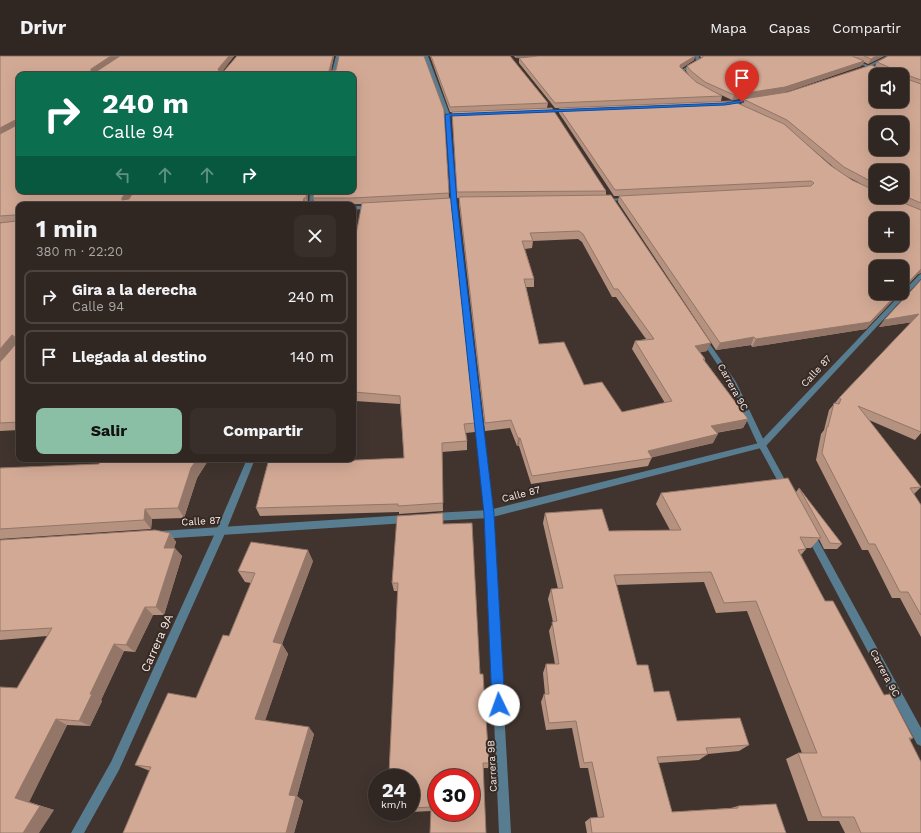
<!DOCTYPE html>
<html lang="es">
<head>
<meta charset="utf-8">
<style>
  body { margin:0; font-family:"Work Sans",sans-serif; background:#392f2a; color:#f1f3f6; height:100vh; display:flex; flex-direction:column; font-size:15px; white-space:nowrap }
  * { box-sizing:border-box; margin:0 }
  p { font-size:13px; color:#a8a5a5 }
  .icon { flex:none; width:22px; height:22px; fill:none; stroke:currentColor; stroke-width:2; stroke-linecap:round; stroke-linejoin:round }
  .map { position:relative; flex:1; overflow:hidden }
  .side { position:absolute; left:16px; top:146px; width:340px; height:260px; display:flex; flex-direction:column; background:#312722; border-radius:8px; box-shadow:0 4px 16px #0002,0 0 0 1px #4c4440 }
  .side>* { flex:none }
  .top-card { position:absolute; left:16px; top:16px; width:340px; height:122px; border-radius:8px; box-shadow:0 4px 16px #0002,0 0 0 1px #4c4440; background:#0b6e4f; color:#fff; overflow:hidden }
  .tools { position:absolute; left:869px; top:12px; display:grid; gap:8px }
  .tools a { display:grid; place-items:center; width:40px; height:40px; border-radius:8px; background:#312722; box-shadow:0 4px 16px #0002,0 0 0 1px #4c4440; font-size:20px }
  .speed { position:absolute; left:368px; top:713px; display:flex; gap:8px; font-size:20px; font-weight:700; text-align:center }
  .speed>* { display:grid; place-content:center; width:52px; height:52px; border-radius:50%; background:#312722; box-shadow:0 4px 16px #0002,0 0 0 1px #4c4440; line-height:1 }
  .speed small { font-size:10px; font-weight:400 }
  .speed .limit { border:6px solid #d22; background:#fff; color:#111 }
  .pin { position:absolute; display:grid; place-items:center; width:34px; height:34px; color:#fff; margin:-41px -17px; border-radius:50% 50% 50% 0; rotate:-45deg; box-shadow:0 0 4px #0007 }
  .pin .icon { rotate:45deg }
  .me { position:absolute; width:44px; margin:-22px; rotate:357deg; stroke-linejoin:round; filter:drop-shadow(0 0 3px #0008) }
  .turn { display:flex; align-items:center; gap:14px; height:84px; padding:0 20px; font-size:18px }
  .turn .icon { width:52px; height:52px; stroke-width:2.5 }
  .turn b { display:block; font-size:28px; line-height:34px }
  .lanes { display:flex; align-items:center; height:38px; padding:0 20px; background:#0003; justify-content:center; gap:20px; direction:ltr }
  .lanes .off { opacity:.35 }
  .round { display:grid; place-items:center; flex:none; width:42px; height:42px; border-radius:8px; background:#392f2a }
  .summary { display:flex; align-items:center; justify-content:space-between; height:68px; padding:0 20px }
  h1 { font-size:24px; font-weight:700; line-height:30px }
  .cta { display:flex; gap:8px; margin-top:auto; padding:8px 20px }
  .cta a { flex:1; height:46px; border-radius:8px; background:#8abfa5; color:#111; font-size:16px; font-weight:700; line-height:46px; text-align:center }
  .cta a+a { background:#392f2a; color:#f1f3f6 }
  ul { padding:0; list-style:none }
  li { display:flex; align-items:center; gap:12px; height:54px; margin:0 8px 6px; padding:0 12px; border:2px solid #4c4440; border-radius:8px }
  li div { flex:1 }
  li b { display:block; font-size:15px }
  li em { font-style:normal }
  header { display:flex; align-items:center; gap:24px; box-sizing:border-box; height:56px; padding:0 20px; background:#312722; border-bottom:1px solid #4c4440 }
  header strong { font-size:19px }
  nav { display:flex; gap:22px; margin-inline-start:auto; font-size:14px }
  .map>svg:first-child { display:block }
</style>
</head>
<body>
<header>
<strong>Drivr</strong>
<nav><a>Mapa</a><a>Capas</a><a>Compartir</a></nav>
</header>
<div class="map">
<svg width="921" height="777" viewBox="0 0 921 777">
  <rect width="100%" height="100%" fill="#41342e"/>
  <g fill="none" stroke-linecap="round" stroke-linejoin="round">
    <g fill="#587d91" fill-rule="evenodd">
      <polygon points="336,0 340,0 335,19 331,19"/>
      <polygon points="424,0 428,0 450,59 456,146 493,458 511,777 499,777 485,458 452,146 446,59"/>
      <polygon points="695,0 699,0 700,5 684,15 688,22 685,23 680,15 696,5"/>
      <polygon points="887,0 891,0 864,14 861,13"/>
      <polygon points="752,43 753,45 726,49 724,48"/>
      <polygon points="310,135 314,135 313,149 309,149"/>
      <polygon points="629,142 631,142 631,144 603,145 601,144 603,143"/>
      <polygon points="353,150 372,150 374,151 372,152 353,154"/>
      <polygon points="703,280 705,281 736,326 766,389 790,433 789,435 786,436 783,435 758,389 729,326 700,282"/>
      <polygon points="247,403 255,403 226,475 119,714 84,777 71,777 111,706 216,475"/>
      <polygon points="810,474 813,475 921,672 921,690 917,688 807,481 805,478 807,475"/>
    </g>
    <g fill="#587d91" fill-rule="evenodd">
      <polygon points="842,0 847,0 890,19 885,19"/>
      <polygon points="921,218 921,223 765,391 489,462 434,465 431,464 430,461 431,458 434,457 489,454 759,387 919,219"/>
      <polygon points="406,459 409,460 410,463 409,466 406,467 160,483 157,482 155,479 157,476 160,475"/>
    </g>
  </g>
  <g fill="#b59180" fill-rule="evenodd">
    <polygon points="0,0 120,0 119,1 120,0 234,0 222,15 224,15 237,0 334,0 331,15 336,14 339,0 424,0 444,54 449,142 451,142 475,367 475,376 466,377 467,385 467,394 442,396 443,455 399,458 399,456 260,460 256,452 269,403 338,403 337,405 404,402 400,348 355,345 353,353 353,194 362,148 315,149 313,142 314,135 353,135 353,19 19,19 19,135 308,135 308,149 19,149 19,374 0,375 0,167 1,166 0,166"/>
    <path d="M430,0H510L548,47L547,52L606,135V139L707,295L700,296L705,303V305L748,363L743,372L716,377L713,387L652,401L648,410L531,428L519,390H517L510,372L485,375L459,148V142H457L452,56H450ZM578,183L582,186L612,241H616L646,283L635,285L632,293L665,347L622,356L584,329L539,288L526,231H534V223L525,193L532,192L533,185Z"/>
    <path d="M514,0H695L694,4L682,12L689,19L686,15L687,10L701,2L700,0H884L868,8L864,6L861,10L783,37L732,44L719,38L722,40L721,45L759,57L741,49L743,43L788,36L875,10L877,6L921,0V217L918,218L902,235V211L876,237H900L866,273L752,291L751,289L716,294L618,146L619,140H614L559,57V52H555L519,7V2H520H516ZM791,75L837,114L830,109ZM876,115H902V141H876ZM846,120L854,124L863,129L852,124Z"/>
    <polygon points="921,224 921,377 915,384 869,364 921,431 914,438 921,449 921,581 900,542 892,542 868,494 862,494 816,404 821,378 824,374 829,354 839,342 912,266 879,271"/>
    <polygon points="101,403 209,403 197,422 184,462 152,463 151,473 0,483 0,412 99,408"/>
    <polygon points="799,432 842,488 837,493 824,493 819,483 811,492 806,492 806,493 801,499 825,545 884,639 913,682 910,684 921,777 845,777 839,765 808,765 786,703 798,697 802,697 747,555 716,557 704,526 616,529 637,609 654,636 677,665 749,689 739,695 708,698 699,704 658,707 672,756 731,752 738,750 786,777 587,777 585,766 590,762 598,762 588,712 580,712 572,672 546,674 541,646 544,638 545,638 543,617 546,608 555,608 549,575 553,566 548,543 551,533 558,533 543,467 545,457 609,475 670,474 656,448 661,437 796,436"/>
    <polygon points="443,468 480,618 489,707 488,712 483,712 431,755 411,756 411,722 389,718 398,535 394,535 392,527"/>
    <polygon points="170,477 176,486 174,492 182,500 164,559 153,559 135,596 124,595 101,644 102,645 90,670 67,669 29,746 54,754 0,777 17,632 47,580 0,584 0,484"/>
    <polygon points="313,505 282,588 288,598 265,664 314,678 297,740 303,745 294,777 123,777 150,715 135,709 196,642 229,580 251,527 245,526 238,515"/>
    <polygon points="385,756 405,756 386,757"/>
  </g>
  <g fill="#937668">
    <polygon points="111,0 120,0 93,18 91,15 91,13"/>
    <polygon points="229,0 234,0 220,19 218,13"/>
    <polygon points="333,0 334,0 330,19 329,15"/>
    <polygon points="516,0 551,0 516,2"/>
    <polygon points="695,0 694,4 679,14 680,9"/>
    <polygon points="876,0 884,0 868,8 871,3"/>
    <polygon points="864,5 861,10 783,37 732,44 734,39"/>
    <polygon points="17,63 19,67 0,79 0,72"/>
    <polygon points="127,135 134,135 125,148 122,144 122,142"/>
    <polygon points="307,135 308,135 308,149 306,142"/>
    <polygon points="304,142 306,149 303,149"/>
    <polygon points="921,213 921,217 918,218 902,235 902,233"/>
    <polygon points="898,237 900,237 866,273 752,291 756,283"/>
    <polygon points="919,258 914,266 879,271 884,264"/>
    <polygon points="12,279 17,286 0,307 0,293"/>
    <polygon points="754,281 751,289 716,294 720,287"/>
    <polygon points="711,287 707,295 692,298 695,290"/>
    <polygon points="354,336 355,345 353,353 353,339"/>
    <polygon points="748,363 743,372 707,378 711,370"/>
    <polygon points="718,378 713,387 650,402 648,395"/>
    <polygon points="518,382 520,382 519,390 517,390"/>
    <polygon points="197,403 209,403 197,422 184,462 178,452 191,412"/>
    <polygon points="333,403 338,403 335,413 333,405"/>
    <polygon points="145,453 152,463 151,473 144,464"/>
    <polygon points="170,477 176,486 171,501 164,492"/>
    <polygon points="175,492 182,500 164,559 156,551"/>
    <polygon points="308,494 313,505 282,588 288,598 263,671 255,663 273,586"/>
    <polygon points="145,551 153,559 135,596 126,589"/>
    <polygon points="114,588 124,595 101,644 102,645 90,670 79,665 90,638"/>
    <polygon points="56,663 67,669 29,746 54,754 39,777 23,777 15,742"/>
    <polygon points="309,671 314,678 297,740 303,745 294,777 286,777 289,739"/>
  </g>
  <g fill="#d2a995" stroke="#937668" fill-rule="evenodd">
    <polygon points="0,0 111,0 91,13 91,15 97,15 120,0 229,0 218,13 219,15 224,15 237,0 333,0 329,15 336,14 339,0 424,0 444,54 449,137 352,142 313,142 314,135 353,135 353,19 19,19 19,135 127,135 122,142 122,144 129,143 134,135 307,135 306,142 304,142 303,149 19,149 19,366 0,367 0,306 15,289 15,281 12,279 0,293 0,167 16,165 16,160 15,159 0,160 0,78 17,69 17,63 0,72"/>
    <polygon points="431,0 510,0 548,47 450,51"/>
    <polygon points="538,0 695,0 680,9 680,11 696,26 722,40 555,47 519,2"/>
    <polygon points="703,0 852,0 864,5 785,31 734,39 705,26 691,15 687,10 703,1"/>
    <polygon points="864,0 876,0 871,3"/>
    <path d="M888,0H921V24L904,18V22L921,28V147L902,139V115H876V128L844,111L787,64L743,43L788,36L871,9L887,15H893V13L877,6ZM876,19H902V45H876ZM876,67H902V93H876Z"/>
    <path d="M733,45L784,68L830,109L852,124L876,135V141H889L921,154V213L902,233V211H876V237H898L870,266L756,283L754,281L720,287L619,140L811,130L814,127L811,125L615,134L559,52ZM876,163H902V189H876Z"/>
    <polygon points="552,52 606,135 457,136 452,56"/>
    <path d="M611,139L711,287L695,290L705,303H703L748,363L711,370L718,378L648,395L652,402L532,420L520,382H518L511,364L485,367L459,141ZM579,175L583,178L614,233H618L654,283L635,285L672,345L622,356L602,326L584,329L564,286L539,288L524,223H534L522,185H533L530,177Z"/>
    <polygon points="451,142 475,367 464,368 467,385 442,387 443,447 398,450 398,448 256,452 269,403 333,403 333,405 404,402 400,340 354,336 353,339 353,194 362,147"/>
    <polygon points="921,224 921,376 858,350 921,431 910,432 921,449 921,559 908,536 900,536 875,488 869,488 822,397 827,371 828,371 834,347 839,348 841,343 839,342 919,258 884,264"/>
    <polygon points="101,403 197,403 191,412 178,452 145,453 144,464 0,473 0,412 99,408"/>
    <polygon points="788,422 821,482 800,481 806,493 798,494 825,545 833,545 884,639 890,638 913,682 909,682 921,706 921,777 861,777 854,761 822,761 798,697 817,697 756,545 724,547 711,516 614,519 637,609 648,609 654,636 669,635 677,665 740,662 749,689 706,692 708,698 657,701 672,756 738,752 738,750 776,748 786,777 592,777 590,762 604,761 592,706 584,707 576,665 549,667 544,638 549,638 546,608 559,608 552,566 557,565 551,533 563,532 545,457 602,453 609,475 681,474 661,437"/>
    <polygon points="799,432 842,488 830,487"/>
    <path d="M443,457V468L472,467L480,618H483L489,707H483L486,777H430L431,751L411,752V722H385V718H389L398,527H392L397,460ZM437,722H471V756H437Z"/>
    <polygon points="155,474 170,477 164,492 175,492 156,551 145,551 126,589 114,588 90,638 92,638 79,665 56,663 15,742 40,750 23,777 0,777 0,631 17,632 52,572 0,575 0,484"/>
    <polygon points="251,486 308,494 273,586 282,588 255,663 309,671 289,739 296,740 286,777 123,777 151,711 135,709 168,637 196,642 223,579 229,580 255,517 238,515"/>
  </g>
  <polygon fill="#1a73e8" stroke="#114b97" points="742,44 744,46 725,49 450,60 457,146 494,458 505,649 503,654 499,656 494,654 492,649 484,458 451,146 445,59 448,58 725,47"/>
  <g text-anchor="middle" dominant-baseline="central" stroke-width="4" stroke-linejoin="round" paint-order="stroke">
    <g font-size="10" fill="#f4ebe7" stroke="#372a24">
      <text transform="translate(816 315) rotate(-47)">Calle 87</text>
      <text transform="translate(733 331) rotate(61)">Carrera 9C</text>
      <text transform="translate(521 438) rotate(-14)">Calle 87</text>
      <text transform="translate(201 465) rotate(-3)">Calle 87</text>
      <text transform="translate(885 617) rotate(62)">Carrera 9C</text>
      <text transform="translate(492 710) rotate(-93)">Carrera 9B</text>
    </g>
    <g font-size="12" fill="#f4ebe7" stroke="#372a24">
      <text transform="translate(157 587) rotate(-66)">Carrera 9A</text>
    </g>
  </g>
</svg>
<div class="tools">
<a><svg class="icon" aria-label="sound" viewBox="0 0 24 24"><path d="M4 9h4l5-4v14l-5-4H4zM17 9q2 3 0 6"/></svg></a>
<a><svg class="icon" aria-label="search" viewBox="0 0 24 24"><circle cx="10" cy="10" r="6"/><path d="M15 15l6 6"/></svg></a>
<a><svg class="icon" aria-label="layers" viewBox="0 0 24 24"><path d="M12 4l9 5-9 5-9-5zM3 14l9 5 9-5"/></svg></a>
<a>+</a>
<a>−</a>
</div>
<div class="speed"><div>24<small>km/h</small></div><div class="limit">30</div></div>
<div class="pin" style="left:742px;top:46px;background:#d93025"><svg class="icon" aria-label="arrive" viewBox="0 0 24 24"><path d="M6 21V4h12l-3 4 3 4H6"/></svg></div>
<svg class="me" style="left:499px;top:649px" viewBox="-20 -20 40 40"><circle r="19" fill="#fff"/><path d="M0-13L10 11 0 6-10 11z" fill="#1a73e8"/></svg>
<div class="top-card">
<div class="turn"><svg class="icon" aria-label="right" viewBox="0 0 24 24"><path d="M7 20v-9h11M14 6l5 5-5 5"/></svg><div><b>240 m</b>Calle 94</div></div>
<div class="lanes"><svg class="icon off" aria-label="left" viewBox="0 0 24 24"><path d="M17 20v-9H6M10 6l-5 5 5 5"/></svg><svg class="icon off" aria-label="ahead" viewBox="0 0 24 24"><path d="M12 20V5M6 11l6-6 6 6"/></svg><svg class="icon off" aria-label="ahead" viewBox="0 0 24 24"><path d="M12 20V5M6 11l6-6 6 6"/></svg><svg class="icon" aria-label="right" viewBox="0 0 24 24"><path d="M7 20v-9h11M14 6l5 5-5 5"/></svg></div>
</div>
<section class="side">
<div class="summary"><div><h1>1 min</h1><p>380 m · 22:20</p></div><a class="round"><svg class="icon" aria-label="close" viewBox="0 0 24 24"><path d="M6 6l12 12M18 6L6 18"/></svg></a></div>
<ul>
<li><svg class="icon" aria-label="right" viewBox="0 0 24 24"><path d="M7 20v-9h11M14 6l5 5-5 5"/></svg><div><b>Gira a la derecha</b><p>Calle 94</p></div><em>240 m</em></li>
<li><svg class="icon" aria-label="arrive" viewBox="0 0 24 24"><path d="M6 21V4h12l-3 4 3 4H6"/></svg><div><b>Llegada al destino</b></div><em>140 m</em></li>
</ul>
<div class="cta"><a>Salir</a><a>Compartir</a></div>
</section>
</div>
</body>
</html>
